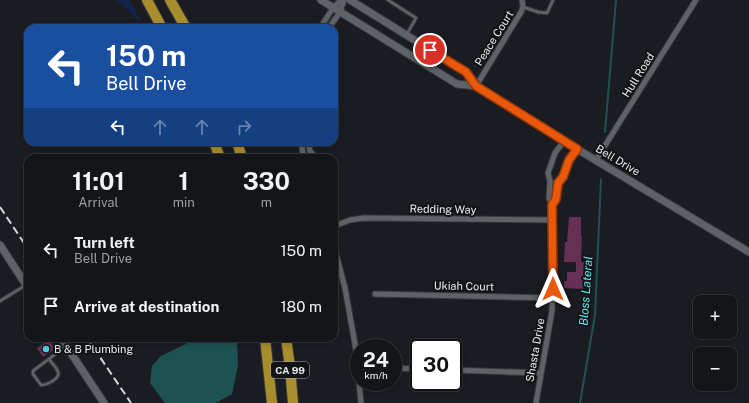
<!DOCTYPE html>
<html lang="en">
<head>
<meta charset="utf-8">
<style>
  body { margin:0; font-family:"Public Sans",sans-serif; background:#1d1e22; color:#f1f3f6; height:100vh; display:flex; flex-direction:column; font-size:15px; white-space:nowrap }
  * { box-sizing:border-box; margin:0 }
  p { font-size:13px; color:#9d9fa2 }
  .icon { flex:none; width:22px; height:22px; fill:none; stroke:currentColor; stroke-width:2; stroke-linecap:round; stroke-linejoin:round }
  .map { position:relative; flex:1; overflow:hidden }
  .side { position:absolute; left:24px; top:154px; width:314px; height:188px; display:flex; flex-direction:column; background:#141519; border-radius:12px; box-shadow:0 2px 6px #0003,0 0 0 1px #333438 }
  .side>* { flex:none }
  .top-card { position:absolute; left:24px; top:24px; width:314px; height:122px; border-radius:12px; box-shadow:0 2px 6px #0003,0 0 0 1px #333438; background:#1a4fa0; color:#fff; overflow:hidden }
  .fabs { position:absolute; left:693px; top:295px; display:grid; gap:8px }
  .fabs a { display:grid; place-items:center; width:44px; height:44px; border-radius:8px; background:#141519; box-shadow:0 2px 6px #0003,0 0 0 1px #333438; font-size:20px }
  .speed { position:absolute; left:350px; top:339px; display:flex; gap:8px; font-size:20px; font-weight:700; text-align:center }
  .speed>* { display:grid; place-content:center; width:52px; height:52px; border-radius:50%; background:#141519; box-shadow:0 2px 6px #0003,0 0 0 1px #333438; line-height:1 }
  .speed small { font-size:10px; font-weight:400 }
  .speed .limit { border:2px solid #111; border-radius:6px; background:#fff; color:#111 }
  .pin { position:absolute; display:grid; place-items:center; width:34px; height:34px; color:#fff; margin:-17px; border:2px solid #fff; border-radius:50%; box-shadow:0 1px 4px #0007 }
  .me { position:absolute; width:44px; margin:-22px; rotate:0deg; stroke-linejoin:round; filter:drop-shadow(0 0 3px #0008) }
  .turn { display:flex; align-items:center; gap:14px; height:84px; padding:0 16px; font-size:18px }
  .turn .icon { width:52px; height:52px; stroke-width:2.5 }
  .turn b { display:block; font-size:28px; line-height:34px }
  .lanes { display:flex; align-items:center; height:38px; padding:0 16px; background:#0003; justify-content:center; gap:20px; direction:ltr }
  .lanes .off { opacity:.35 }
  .eta { display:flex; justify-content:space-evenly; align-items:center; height:68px; text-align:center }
  .eta b { font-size:24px; font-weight:700; line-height:28px }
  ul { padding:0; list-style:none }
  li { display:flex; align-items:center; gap:12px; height:56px; padding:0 16px }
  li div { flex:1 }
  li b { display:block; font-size:15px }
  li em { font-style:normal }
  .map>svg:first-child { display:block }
</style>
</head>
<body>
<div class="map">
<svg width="749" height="403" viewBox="0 0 749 403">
  <rect width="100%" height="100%" fill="#1a1c21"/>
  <polygon fill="#13234c" points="116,0 129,0 143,24"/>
  <polygon fill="#1d5253" points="198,338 233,338 237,342 238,365 232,394 216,403 165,403 150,383 152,366 161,356"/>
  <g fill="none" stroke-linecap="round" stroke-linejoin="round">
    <g stroke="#1d5253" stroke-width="2">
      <polyline points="605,132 616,0"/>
      <polyline points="580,403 595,315 601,179"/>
    </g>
  </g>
  <g fill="#663056">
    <polygon points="569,217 581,217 581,236 582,236 581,262 584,262 583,289 564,288 564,281 567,281 567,272 576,272 576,262 564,262 565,242 567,242"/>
    <polygon points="49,340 55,349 43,357 37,348"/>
  </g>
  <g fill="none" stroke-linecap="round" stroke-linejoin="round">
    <g stroke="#38393d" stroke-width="4.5">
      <g id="service">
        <polyline points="388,0 416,18 407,34"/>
        <polyline points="523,7 538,12 547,13 553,0"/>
        <polyline points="0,301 26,285"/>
        <path d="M49,359C56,369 65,374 51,382C47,384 45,385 41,385L33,374V371L66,346"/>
      </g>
    </g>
    <g stroke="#38393d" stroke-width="7">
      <g id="minor">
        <polyline points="320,28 333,8 341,0"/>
        <polyline points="329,28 340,12 344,0"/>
        <polyline points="476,86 521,12 523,7 522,0"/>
        <polyline points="301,142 303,154 303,158"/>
        <polyline points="308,142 310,151 316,158"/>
        <polyline points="307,158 312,157 315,158"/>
        <polyline points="596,160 696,0"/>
        <polyline points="552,205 556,199 558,183 563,177 569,160 577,149"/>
        <polyline points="334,226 350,220 364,218 552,220"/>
        <polyline points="334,246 345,288 356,350 361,403"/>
        <polyline points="375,294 553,298"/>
        <polyline points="393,368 419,369"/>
        <polyline points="453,370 541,373"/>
        <polyline points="536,403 552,311 552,205 549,198 550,181 548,173 555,153 564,141"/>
      </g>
    </g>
    <g stroke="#38393d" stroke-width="9">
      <g id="tertiary">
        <polyline points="321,0 457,84 476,86"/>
        <polyline points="350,0 466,72 476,86 577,149 749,252"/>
      </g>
    </g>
    <g stroke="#38393d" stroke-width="9">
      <g id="secondary">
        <polyline points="0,245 28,288"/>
        <polyline points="61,338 104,403"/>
      </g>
    </g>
    <g stroke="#38393d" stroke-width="12">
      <g id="motorway">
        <polyline points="147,0 162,28"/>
        <polyline points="170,0 186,28"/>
        <polyline points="214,142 220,158"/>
        <polyline points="237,142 242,158"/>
        <polyline points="265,338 272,403"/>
        <polyline points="286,338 290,367 293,403"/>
      </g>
    </g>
    <use href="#service" stroke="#5e6166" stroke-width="2.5"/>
    <use href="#minor" stroke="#5e6166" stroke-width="5"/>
    <use href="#tertiary" stroke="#5e6166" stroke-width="7"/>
    <use href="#secondary" stroke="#5e6166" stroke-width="7"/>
    <use href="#motorway" stroke="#a88d2c" stroke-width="10"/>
    <g stroke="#d5d6da" stroke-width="2" stroke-dasharray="8 4" stroke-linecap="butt">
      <polyline points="0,207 28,249"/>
      <polyline points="87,338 131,403"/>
    </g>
  </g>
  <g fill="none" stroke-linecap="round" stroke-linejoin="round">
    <g stroke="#983908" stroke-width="10">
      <polyline id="route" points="430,50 466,72 476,86 577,149 569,160 563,177 558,183 556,199 552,205 553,289"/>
    </g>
    <use href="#route" stroke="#ea580c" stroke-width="7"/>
  </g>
  <circle fill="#55cae0" stroke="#111317" stroke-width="1.5" cx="46" cy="349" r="4"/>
  <g text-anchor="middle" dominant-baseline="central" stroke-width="4" stroke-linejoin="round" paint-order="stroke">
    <rect fill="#111317" stroke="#aaabaf" stroke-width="1" x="271" y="362" width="38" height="16" rx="3"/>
    <g font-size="10" font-weight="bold" fill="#ebecf0">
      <text x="290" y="370">CA 99</text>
    </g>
    <g font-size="11" fill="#ebecf0" stroke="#111317">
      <text transform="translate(494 38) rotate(-58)">Peace Court</text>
      <text transform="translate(638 75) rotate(-58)">Hull Road</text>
      <text transform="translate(618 160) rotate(31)">Bell Drive</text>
      <text transform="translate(443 209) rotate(1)">Redding Way</text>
      <text transform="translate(464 286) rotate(1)">Ukiah Court</text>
      <text transform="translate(535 350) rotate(-80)">Shasta Drive</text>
    </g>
    <g font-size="11" fill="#ebecf0" stroke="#111317" text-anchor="start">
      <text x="54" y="349">B &amp; B Plumbing</text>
    </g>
    <g font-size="12" font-style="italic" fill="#5ff0f2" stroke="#111317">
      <text transform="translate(586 291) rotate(-86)">Bloss Lateral</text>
    </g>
  </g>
</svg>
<div class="fabs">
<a>+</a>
<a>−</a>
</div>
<div class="speed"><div>24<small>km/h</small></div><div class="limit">30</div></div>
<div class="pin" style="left:430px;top:50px;background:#d93025"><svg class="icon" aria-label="arrive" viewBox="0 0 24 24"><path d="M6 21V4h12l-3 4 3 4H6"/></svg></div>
<svg class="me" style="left:553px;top:289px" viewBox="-20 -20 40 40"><path d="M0-17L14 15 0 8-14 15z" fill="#ea580c" stroke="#fff" stroke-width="4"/></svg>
<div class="top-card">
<div class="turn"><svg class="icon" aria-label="left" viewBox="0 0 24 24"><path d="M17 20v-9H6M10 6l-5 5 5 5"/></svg><div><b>150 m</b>Bell Drive</div></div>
<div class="lanes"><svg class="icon" aria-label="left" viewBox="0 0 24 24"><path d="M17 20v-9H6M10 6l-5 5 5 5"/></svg><svg class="icon off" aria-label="ahead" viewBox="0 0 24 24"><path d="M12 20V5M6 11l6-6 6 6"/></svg><svg class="icon off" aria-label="ahead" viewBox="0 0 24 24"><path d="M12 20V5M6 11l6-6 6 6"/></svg><svg class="icon off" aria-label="right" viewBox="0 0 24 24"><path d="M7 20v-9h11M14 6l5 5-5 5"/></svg></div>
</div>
<section class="side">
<div class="eta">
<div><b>11:01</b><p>Arrival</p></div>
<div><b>1</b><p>min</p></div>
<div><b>330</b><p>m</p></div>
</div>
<ul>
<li><svg class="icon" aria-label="left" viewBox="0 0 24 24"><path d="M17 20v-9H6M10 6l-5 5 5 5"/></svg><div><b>Turn left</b><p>Bell Drive</p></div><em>150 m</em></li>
<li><svg class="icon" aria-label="arrive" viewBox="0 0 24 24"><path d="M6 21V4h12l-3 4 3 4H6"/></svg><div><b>Arrive at destination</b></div><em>180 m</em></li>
</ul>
</section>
</div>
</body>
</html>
